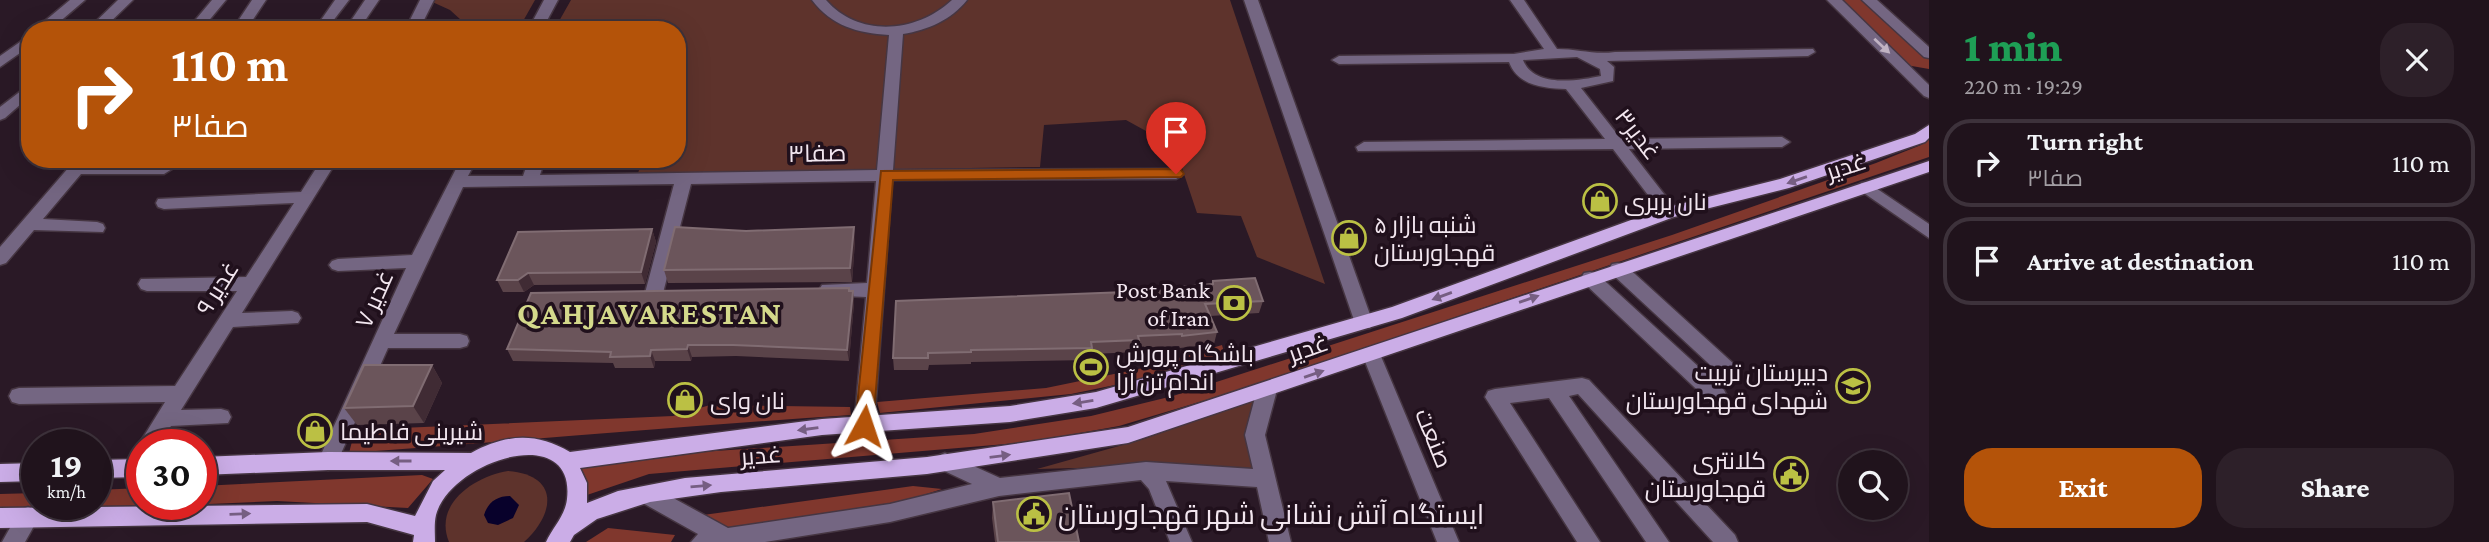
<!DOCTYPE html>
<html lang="en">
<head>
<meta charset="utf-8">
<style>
  body { margin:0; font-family:"Crimson Pro",Cairo,serif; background:#2d2029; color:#f1f3f6; height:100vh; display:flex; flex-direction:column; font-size:26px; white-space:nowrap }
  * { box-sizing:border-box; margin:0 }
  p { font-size:23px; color:#a29ea3 }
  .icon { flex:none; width:38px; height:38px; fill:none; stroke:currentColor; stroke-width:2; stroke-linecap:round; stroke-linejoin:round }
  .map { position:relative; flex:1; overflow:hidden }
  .drawer { display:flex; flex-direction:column; background:#20131c; width:560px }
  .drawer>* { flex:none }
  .guide { position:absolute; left:21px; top:21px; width:665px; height:147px; border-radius:28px; box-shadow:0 7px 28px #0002,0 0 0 2px #3d323b; background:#b45309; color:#fff; overflow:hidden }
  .controls { position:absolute; left:1838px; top:450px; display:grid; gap:14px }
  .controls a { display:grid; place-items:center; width:70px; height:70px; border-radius:50%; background:#20131c; box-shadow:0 7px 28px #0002,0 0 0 2px #3d323b; font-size:35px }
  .speed { position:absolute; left:21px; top:429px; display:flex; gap:14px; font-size:35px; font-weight:700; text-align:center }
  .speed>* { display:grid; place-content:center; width:91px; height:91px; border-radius:50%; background:#20131c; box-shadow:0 7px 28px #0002,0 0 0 2px #3d323b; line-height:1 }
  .speed small { font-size:18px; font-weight:400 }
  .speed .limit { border:10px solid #d22; background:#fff; color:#111 }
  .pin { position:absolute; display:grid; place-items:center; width:60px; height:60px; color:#fff; margin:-72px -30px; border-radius:50% 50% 50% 0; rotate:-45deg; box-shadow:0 0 7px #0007 }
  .pin .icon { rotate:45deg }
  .me { position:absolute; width:77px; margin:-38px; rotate:5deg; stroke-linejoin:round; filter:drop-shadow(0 0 5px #0008) }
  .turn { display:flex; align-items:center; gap:24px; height:147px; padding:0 35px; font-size:32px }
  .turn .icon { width:91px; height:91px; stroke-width:2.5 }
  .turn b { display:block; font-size:49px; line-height:60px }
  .round { display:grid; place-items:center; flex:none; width:74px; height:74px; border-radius:28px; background:#2d2029 }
  .headline { display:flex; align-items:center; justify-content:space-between; height:119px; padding:0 35px }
  h1 { font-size:42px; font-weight:800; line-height:52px; color:#1e9e55 }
  .button { display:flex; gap:14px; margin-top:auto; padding:14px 35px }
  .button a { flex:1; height:80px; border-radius:28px; background:#b45309; color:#fff; font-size:28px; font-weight:800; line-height:80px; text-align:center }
  .button a+a { background:#2d2029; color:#f1f3f6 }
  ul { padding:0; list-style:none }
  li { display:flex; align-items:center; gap:21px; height:88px; margin:0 14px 10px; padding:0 21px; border:4px solid #3d323b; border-radius:28px }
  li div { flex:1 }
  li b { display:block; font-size:26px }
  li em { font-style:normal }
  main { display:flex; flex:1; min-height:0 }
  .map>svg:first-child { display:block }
</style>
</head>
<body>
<main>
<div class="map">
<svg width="1929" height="542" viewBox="0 0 1929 542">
  <rect width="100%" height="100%" fill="#2a1926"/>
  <g fill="#5e332c">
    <polygon points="428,0 535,0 518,30 472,30 450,10"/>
    <polygon points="571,0 1230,0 1325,284 1257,257 1241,216 1197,213 1175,147 1126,120 1044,125 1040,167 638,173 643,159 677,159 677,30 554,30"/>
    <polygon points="1256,399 1256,472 1154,466 1037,469 1144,439"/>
    <path d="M508,471C559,475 556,513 524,542H449C433,503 476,476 508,471Z"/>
  </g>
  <g fill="#80372d">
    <polygon points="1837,0 1864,0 1929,56 1929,69 1906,65"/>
    <polygon points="1929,139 1929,157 1243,389 1119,426 1029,442 649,474 587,495 579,464 684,453 974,434 1091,416 1173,396 1672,235 1876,163 1921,145"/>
    <polygon points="1222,345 1225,356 1144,379 1071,394 880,413 877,402 1046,388 1148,367"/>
    <path d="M710,405L850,407L851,415C684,426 517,441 349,453L355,430L673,416Z"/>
    <polygon points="422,475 433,479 408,508 277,501 0,513 0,494 37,493 37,504 96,504 96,490 142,488 142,504 201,504 201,486"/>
    <polygon points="913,486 942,489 893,505 739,531 696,516"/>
    <polygon points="608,528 675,535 671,542 586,542"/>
  </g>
  <path fill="#08012b" d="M510,496L519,505L513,518L498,525L488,523L484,515C488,502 497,496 510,496Z"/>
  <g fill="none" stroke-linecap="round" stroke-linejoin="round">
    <g stroke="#463642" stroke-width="3">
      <g id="minor">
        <polygon points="70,0 85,0 50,30 34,30"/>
        <polygon points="118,0 133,0 102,30 87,30"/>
        <polygon points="212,0 226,0 201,30 187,30"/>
        <polygon points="252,0 266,0 250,24 240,24 238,21"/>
        <polygon points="335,0 349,0 326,30 314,30"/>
        <polygon points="365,0 379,0 360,28 350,28 348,25"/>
        <polygon points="420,0 434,0 419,30 405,30"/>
        <polygon points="544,0 558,0 542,30 528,30"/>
        <path d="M812,0H826C859,38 917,33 952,0H967C951,20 928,30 903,34L893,170L1176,169L1184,174L1176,179L892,180L874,426L871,432L864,434L857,432L854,426L866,297L822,295L819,290L822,285L867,283L876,181L691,184L663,293L660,298H648L645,293L674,184L463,187L394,334H460L467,336L469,341L467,346L460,348H388L335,467L328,470L321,467L318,461L406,268L338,271L332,269L329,265L332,261L338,259L412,255L461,159H477L468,176H523L529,159H545L540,175L877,170L889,35C857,33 832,26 812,0Z"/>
        <polygon points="1244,0 1258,0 1373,323 1370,328 1358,328 1355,323"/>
        <path d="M1510,0H1524L1557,49C1578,49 1594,55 1615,52L1813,49L1815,52L1808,56L1607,61L1614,67L1613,81L1581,88L1621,139L1782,137L1790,142L1782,147L1629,149L1678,212L1670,218L1664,216L1613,149L1358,151L1356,147L1364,142L1605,139L1566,89C1544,88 1518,86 1509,62L1339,64L1332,60L1339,56L1514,54L1544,49ZM1577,57L1600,69L1601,76C1577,81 1534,88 1523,60Z"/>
        <polygon points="1827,0 1842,0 1929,85 1929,98 1924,96"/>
        <polygon points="1862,0 1877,0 1929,47 1929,58 1924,57"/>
        <polygon points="30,35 30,46 0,67 0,56"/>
        <polygon points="30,84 30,96 5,118 0,120 0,107"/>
        <polygon points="76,159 93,159 90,164 164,164 172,169 164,174 81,174 43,219 97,222 103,224 105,228 103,232 34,230 6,263 0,265 0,247"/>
        <polygon points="322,159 338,159 242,313 292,311 298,313 301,318 298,323 233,327 181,410 221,409 228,411 231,417 228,423 171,426 160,444 142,444 142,450 139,444 165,402 19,404 12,402 9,396 12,390 19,388 175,386 237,291 147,291 141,289 138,284 141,279 246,277 294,203 164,209 158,207 156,203 158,199 301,192"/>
        <polygon points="1867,182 1929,224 1929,238 1861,191 1859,187 1861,183"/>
        <polygon points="1618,263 1624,264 1735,365 1738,370 1735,375 1728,378 1721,375 1612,274 1609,269 1612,264"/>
        <polygon points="1590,272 1596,273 1724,390 1727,396 1724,402 1717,404 1710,402 1584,283 1581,278 1584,273"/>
        <polygon points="1371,347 1378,349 1380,354 1459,542 1437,542 1362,354 1364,349"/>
        <polygon points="1582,378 1589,380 1735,535 1738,542 1713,542 1578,394 1569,396 1669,542 1646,542 1549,398 1510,403 1600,542 1577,542 1485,397 1488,391 1495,389"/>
        <polygon points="1267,382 1274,384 1277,390 1265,435 1291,542 1269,542 1257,487 1166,481 1192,542 1170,542 1149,489 1141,480 999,496 890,522 765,542 691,542 698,534 641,502 637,495 641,488 648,486 655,488 728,528 890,504 972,484 938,468 935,462 938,456 945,453 1000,478 1146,462 1253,469 1245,435 1257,390 1260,384"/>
        <polygon points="28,507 36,510 39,517 25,542 2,542 20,510"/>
      </g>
    </g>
    <g stroke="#463642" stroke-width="3">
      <g id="major">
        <path d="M1929,125V138L1925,142L1789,188L1674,217L1402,318L1096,408L1010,422L822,435L580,468L587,483V503L618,491L685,478L927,457L1128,427L1929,161V172L1128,443L927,474L721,492L650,502L597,519L574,535L570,542H546C553,527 565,516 567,499C576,420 450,461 436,515C434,523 435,534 435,542H413L414,535L367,522L0,528V508L367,504L415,516L433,481L445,470H328L201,475V457L328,452L471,453C506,434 536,432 570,452L822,419L1010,406L1096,392L1392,307L1664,208L1780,179L1915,134Z"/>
        <polygon points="142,459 142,477 96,478 96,460"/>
        <polygon points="37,463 37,481 0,482 0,464"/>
      </g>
    </g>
    <use href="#minor" fill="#746682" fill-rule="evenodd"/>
    <use href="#major" fill="#cbade7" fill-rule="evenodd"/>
  </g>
  <g fill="#5a4349">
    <polygon points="652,229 656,242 645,284 534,285 524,292 503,292 497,280"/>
    <polygon points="855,241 852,282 668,283 664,270"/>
    <polygon points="1213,281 1263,301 1259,313 1210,316 1217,332 1214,344 1180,348 1179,346 1138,348 1137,352 1091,354 1090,360 971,362 971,364 929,365 928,370 894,370 893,358 1178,290 1212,284"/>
    <polygon points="849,288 849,291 853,291 854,303 849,361 736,356 692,357 691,361 655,361 654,368 615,368 613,363 513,361 507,349"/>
    <polygon points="432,365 442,383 424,423 357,425 344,408"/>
    <polygon points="993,502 1079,542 995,542 992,518"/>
  </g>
  <g fill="#402b34">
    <polygon points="854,227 855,241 852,282 850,268"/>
    <polygon points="652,229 656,242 645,284 641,272"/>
    <polygon points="528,273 534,285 524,292 518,280"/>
    <polygon points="853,291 854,303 849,361 847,350"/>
    <polygon points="688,345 692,357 691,361 687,349"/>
    <polygon points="651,350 655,361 654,368 650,356"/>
    <polygon points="432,365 442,383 424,423 413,406"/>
  </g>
  <g fill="#6b555b" stroke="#806c72" stroke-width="2">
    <polygon points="675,227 746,231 854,227 850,268 664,270"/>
    <polygon points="652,229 641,272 528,273 518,280 497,280 518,232"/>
    <polygon points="1255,278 1263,301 1205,304 1217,332 1182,336 1182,334 1138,336 1139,340 1091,342 1092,348 971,350 971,352 928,353 928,358 893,358 896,301 1178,290 1181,287 1213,284 1213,281"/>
    <polygon points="849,288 849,291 853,291 847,350 733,345 688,345 687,349 651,350 650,356 610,357 611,352 507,349 531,293"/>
    <polygon points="364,365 432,365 413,406 344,408"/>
    <polygon points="1069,493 1079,542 998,542 993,502"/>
  </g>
  <defs><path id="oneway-solid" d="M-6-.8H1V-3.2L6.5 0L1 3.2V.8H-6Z" transform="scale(1.75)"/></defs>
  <use fill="#c0b3c3" href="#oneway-solid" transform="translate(1882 46) rotate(43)"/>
  <g fill="#765e82">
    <use href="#oneway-solid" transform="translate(1797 180) rotate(161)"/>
    <use href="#oneway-solid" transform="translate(1442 296) rotate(160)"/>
    <use href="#oneway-solid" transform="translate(1529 299) rotate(-19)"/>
    <use href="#oneway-solid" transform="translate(1314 374) rotate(-19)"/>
    <use href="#oneway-solid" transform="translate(1083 402) rotate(171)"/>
    <use href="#oneway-solid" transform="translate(808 429) rotate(172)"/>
    <use href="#oneway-solid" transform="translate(1000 456) rotate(-7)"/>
    <use href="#oneway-solid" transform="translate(401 461) rotate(-180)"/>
    <use href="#oneway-solid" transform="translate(701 486) rotate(-5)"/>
    <use href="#oneway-solid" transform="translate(240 514) rotate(-2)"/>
  </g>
  <polygon fill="#b45309" stroke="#753606" stroke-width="2" points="1176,169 1181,170 1184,174 1181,177 893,180 873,426 870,431 864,433 858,431 855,426 881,171"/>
  <defs>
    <g id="shop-ring" transform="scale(1.75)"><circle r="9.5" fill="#20101c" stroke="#bbc044" stroke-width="1.5"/><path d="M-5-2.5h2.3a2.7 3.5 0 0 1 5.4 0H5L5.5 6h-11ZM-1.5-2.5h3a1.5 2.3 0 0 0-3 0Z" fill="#bbc044"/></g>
    <g id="bank-ring" transform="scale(1.75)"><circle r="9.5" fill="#20101c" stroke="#bbc044" stroke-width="1.5"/><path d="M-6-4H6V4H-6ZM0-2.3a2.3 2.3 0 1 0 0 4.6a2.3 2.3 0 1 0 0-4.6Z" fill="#bbc044"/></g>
    <g id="stadium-ring" transform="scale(1.75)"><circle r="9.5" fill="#20101c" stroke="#bbc044" stroke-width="1.5"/><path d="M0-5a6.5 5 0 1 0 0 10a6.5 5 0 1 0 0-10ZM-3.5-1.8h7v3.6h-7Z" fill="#bbc044"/></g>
    <g id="school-ring" transform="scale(1.75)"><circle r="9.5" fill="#20101c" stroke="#bbc044" stroke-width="1.5"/><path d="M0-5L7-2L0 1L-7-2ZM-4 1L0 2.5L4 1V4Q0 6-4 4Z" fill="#bbc044"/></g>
    <g id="civic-ring" transform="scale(1.75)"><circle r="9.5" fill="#20101c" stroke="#bbc044" stroke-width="1.5"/><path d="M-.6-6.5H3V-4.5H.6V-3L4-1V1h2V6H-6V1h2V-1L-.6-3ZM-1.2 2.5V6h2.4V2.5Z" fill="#bbc044"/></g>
  </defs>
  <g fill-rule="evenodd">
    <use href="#shop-ring" x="1600" y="201"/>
    <use href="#shop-ring" x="1349" y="238"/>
    <use href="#bank-ring" x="1234" y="303"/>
    <use href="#stadium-ring" x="1091" y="367"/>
    <use href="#school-ring" x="1853" y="386"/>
    <use href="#shop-ring" x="685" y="400"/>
    <use href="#shop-ring" x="315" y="431"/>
    <use href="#civic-ring" x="1791" y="474"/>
    <use href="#civic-ring" x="1034" y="514"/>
  </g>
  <g text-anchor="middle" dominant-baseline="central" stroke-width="7" stroke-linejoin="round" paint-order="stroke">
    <g font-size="24" fill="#f2e6ef" stroke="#20101c">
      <text transform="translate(1638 134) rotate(52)">غدیر۳</text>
      <text transform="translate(817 153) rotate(-1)">صفا۳</text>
      <text transform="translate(1846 166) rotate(-18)">غدیر</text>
      <text transform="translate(217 288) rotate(-58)">غدیر ۹</text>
      <text transform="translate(374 299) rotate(-66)">غدیر ۷</text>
      <text transform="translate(1308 348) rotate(-19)">غدیر</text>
      <text transform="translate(1434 438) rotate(68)">صنعت</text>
      <text transform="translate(761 455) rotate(-4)">غدیر</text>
    </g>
    <g font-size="24" fill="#f2e6ef" stroke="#20101c" text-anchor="start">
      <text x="1624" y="201">نان بربری</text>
      <text x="1374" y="224">۵ شنبه بازار<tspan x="1374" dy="28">قهجاورستان</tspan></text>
      <text x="1210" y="289" text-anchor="end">Post Bank<tspan x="1210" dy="28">of Iran</tspan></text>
      <text x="1116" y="353">باشگاه پرورش<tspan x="1116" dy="28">اندام تن آرا</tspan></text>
      <text x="1828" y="372" text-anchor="end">دبیرستان تربیت<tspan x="1828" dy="28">شهدای قهجاورستان</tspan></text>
      <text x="710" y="400">نان وای</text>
      <text x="340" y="431">شیرینی فاطیما</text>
      <text x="1766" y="460" text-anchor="end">کلانتری<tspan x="1766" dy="28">قهجاورستان</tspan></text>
    </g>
    <g font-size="28" fill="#f2e6ef" stroke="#20101c" text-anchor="start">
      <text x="1058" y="514">ایستگاه آتش نشانی شهر قهجاورستان</text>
    </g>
    <g font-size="32" font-weight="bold" letter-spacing="2" fill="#d4d98b" stroke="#20101c">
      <text x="650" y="313">QAHJAVARESTAN</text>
    </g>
  </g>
</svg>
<div class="controls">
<a><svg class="icon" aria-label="search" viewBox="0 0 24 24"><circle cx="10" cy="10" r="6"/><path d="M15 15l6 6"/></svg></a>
</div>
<div class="speed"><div>19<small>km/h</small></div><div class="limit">30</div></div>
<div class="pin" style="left:1176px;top:174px;background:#d93025"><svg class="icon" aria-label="arrive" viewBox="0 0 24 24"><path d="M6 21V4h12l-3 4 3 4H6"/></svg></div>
<svg class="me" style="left:864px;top:426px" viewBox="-20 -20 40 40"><path d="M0-17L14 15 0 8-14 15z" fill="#b45309" stroke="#fff" stroke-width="4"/></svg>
<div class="guide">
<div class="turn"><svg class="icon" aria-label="right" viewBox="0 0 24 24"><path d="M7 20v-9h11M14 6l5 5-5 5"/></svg><div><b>110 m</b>صفا۳</div></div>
</div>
</div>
<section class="drawer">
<div class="headline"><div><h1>1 min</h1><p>220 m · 19:29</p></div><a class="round"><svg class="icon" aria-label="close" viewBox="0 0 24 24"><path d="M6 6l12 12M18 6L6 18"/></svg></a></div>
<ul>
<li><svg class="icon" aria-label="right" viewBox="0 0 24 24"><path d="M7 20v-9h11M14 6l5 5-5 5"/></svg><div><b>Turn right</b><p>صفا۳</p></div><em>110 m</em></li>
<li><svg class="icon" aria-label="arrive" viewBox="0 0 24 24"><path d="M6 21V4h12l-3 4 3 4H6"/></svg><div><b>Arrive at destination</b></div><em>110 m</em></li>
</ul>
<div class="button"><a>Exit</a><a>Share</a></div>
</section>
</main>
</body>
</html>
